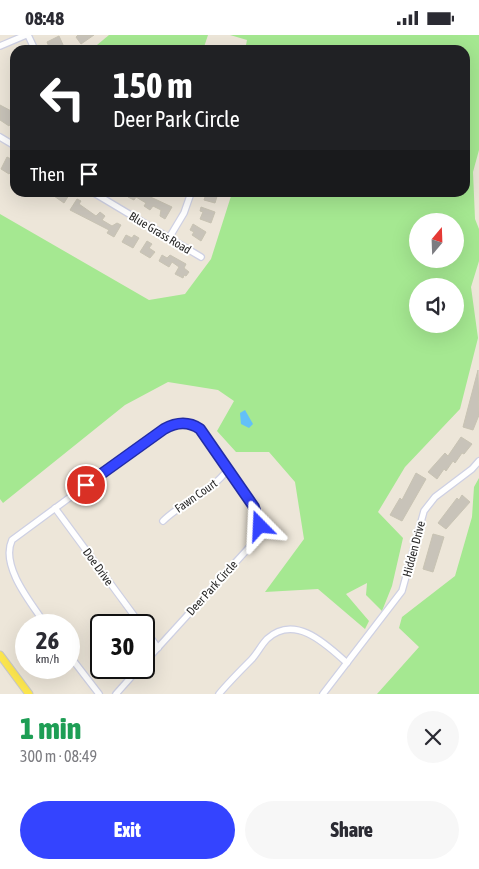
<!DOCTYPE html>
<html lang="en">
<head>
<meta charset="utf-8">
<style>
  body { margin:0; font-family:"Asap Condensed",sans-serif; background:#f7f7f7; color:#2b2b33; height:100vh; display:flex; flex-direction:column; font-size:19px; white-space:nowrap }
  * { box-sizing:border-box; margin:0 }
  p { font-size:16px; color:#7c7c81 }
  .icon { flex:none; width:28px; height:28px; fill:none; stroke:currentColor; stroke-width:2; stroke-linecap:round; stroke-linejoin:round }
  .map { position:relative; height:659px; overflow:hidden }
  .sheet { display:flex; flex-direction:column; background:#fff; flex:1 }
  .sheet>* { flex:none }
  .hud { position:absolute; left:10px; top:10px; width:460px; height:152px; border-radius:15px; box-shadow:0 5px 20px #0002; background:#202124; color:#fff; overflow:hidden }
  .needle { width:32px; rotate:19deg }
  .controls { position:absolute; left:409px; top:178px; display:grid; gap:10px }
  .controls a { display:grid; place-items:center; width:55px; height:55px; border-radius:50%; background:#fff; box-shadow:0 5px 20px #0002; font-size:25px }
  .speed { position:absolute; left:15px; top:579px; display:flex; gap:10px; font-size:25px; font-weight:700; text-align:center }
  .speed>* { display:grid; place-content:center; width:65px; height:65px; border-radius:50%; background:#fff; box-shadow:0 5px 20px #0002; line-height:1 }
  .speed small { font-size:12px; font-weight:400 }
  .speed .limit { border:2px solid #111; border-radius:8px; background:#fff; color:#111 }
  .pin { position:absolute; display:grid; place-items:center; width:42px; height:42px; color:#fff; margin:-21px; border:2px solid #fff; border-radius:50%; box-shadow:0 1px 5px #0007 }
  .me { position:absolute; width:55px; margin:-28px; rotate:339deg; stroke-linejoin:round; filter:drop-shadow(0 0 4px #0008) }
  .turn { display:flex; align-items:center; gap:18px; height:105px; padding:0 20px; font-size:22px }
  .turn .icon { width:65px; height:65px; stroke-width:2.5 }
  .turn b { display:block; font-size:35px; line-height:42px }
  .then { display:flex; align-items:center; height:48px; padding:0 20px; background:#0003; gap:10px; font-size:19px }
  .round { display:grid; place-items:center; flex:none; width:52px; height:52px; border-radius:26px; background:#f7f7f7 }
  .headline { display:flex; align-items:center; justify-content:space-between; height:85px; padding:0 20px }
  h1 { font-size:30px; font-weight:800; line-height:38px; color:#1e9e55 }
  .action { display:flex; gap:10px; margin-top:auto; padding:10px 20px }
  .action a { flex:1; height:58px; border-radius:30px; background:#3444ff; color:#fff; font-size:20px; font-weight:800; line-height:58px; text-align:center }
  .action a+a { background:#f7f7f7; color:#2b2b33 }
  .status { display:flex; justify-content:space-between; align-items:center; height:35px; padding:0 25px; background:#fff; direction:ltr }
  .status svg { height:14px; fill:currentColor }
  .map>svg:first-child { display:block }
</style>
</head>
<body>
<div class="status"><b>08:48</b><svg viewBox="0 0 49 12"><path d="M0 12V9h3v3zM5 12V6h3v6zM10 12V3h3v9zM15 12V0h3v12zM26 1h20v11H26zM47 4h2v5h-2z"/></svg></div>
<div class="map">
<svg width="479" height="659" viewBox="0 0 479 659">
  <rect width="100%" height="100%" fill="#ede6d9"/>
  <g fill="#a5e891" fill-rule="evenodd">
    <polygon points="109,0 208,0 203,15 91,15"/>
    <path d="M230,0H479V115L473,137L475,184L479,194V226L471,252L478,303L460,374L405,432L378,477L403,503L392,551L382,576L366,560L367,548L346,559L369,586L365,594L318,554L265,557L304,504L295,447L269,417H236L217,396L234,366L218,355L168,347L125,370L3,468L0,464V179L149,265L185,259L211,224L232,158H465V15H245L247,5ZM418,186H455V224H418ZM418,251H455V289H418Z"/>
    <polygon points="479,443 479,659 377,659 419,612 399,593 402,582 455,541 472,482 474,452"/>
  </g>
  <polygon fill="#63c0f8" points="245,375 253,389 249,393 241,389 240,378"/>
  <g fill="#c8c3b9" stroke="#c8c3b3">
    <polygon points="78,0 94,0 81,9 76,2"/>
    <polygon points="59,1 64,12 57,15 54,10 49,12 47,7"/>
    <polygon points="0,70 15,78 15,88 12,86 9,91 0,85"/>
    <polygon points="7,122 13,125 11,128 15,133 9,139 1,134"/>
    <polygon points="56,158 64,158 69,160 64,168 54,161"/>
    <polygon points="128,158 142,158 172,172 165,184 160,181 161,175 153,171 150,175 144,171 146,168 136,162 134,165 128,162 130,159"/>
    <polygon points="210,158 218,158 215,168 204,165 206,159 210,160"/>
    <polygon points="77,164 81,166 79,169 96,181 100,177 105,181 102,185 112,191 117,188 121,190 114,202 107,198 109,195 70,175"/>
    <polygon points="201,172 215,177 211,188 200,184 203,177 200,176"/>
    <polygon points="193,189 206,197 201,206 192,200 194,197 190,195"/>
    <polygon points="126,200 132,203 134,200 139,203 133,213 122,207"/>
    <polygon points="147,206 152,209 149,213 155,217 150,223 140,217"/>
    <polygon points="162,220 167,223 170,220 186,229 184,233 189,237 186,241 184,240 183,243 175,239 179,232 172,227 169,232 159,226"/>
    <polygon points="478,335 479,380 473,395 463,392"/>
    <polygon points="461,402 472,409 464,419 462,418 455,428 453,426 446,436 444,434 437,444 428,437 445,418 448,421"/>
    <polygon points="416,438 426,444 402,486 390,480 400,463 402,465"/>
    <polygon points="462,460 470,467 446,494 438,488 457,463 459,465"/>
    <polygon points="433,499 444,502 433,537 423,534"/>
  </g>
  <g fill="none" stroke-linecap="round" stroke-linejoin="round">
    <g stroke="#ced0e3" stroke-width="8">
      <g id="minor">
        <polyline points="28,0 35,15"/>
        <polyline points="0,11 26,0"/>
        <polyline points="0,102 15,111"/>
        <polyline points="94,158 201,222"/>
        <polyline points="169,203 184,178 191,158"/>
        <polyline points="55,473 141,590"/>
        <path d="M163,486C182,467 212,457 228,434"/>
        <path d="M46,590C31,568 0,531 12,505L164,393C177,387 188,386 200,394L258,479L260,491L254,507L144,628"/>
        <polyline points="144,593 158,613"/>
        <polyline points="69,620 99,659"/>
        <polyline points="116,659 140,632"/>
        <path d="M219,659C229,647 240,636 251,625C257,619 261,610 267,604C295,578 327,610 347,628"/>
        <polyline points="323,659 402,556 424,476 435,462 472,434 479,426"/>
      </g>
    </g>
    <g stroke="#c7c7c7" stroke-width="9">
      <polyline id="major" points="0,620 29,659"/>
    </g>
    <use href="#minor" stroke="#fff" stroke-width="5.5"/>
    <use href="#major" stroke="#fce64f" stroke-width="7"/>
  </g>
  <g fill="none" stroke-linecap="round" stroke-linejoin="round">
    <g stroke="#222ca6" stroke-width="12">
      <path id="route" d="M86,450L164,394C177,387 188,386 200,394L254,472L260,491"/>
    </g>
    <use href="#route" stroke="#3444ff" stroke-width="9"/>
  </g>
  <g text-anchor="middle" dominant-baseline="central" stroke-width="4" stroke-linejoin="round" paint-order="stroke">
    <g font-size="12" fill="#292929" stroke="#fff">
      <text transform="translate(160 198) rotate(31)">Blue Grass Road</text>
      <text transform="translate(196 461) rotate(-35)">Fawn Court</text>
      <text transform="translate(414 514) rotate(-75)">Hidden Drive</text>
      <text transform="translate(98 532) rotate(54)">Doe Drive</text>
      <text transform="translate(212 553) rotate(-48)">Deer Park Circle</text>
    </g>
  </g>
</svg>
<div class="controls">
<a><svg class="needle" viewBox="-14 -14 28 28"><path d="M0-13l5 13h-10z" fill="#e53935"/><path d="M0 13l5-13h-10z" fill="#7c7c81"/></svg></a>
<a><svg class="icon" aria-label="sound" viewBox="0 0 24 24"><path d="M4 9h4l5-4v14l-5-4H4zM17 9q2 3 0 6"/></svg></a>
</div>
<div class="speed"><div>26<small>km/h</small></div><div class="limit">30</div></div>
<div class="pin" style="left:86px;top:450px;background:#d93025"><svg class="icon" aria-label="arrive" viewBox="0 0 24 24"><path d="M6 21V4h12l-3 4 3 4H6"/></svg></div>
<svg class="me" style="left:260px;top:491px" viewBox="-20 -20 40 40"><path d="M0-17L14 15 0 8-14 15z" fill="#3444ff" stroke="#fff" stroke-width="4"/></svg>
<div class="hud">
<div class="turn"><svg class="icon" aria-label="left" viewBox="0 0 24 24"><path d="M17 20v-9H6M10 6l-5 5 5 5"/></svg><div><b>150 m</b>Deer Park Circle</div></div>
<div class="then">Then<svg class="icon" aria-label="arrive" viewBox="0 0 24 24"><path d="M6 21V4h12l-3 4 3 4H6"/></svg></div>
</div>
</div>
<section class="sheet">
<div class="headline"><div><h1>1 min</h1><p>300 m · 08:49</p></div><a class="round"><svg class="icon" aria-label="close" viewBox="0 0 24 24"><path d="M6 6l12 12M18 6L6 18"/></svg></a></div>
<div class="action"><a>Exit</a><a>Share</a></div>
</section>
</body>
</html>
